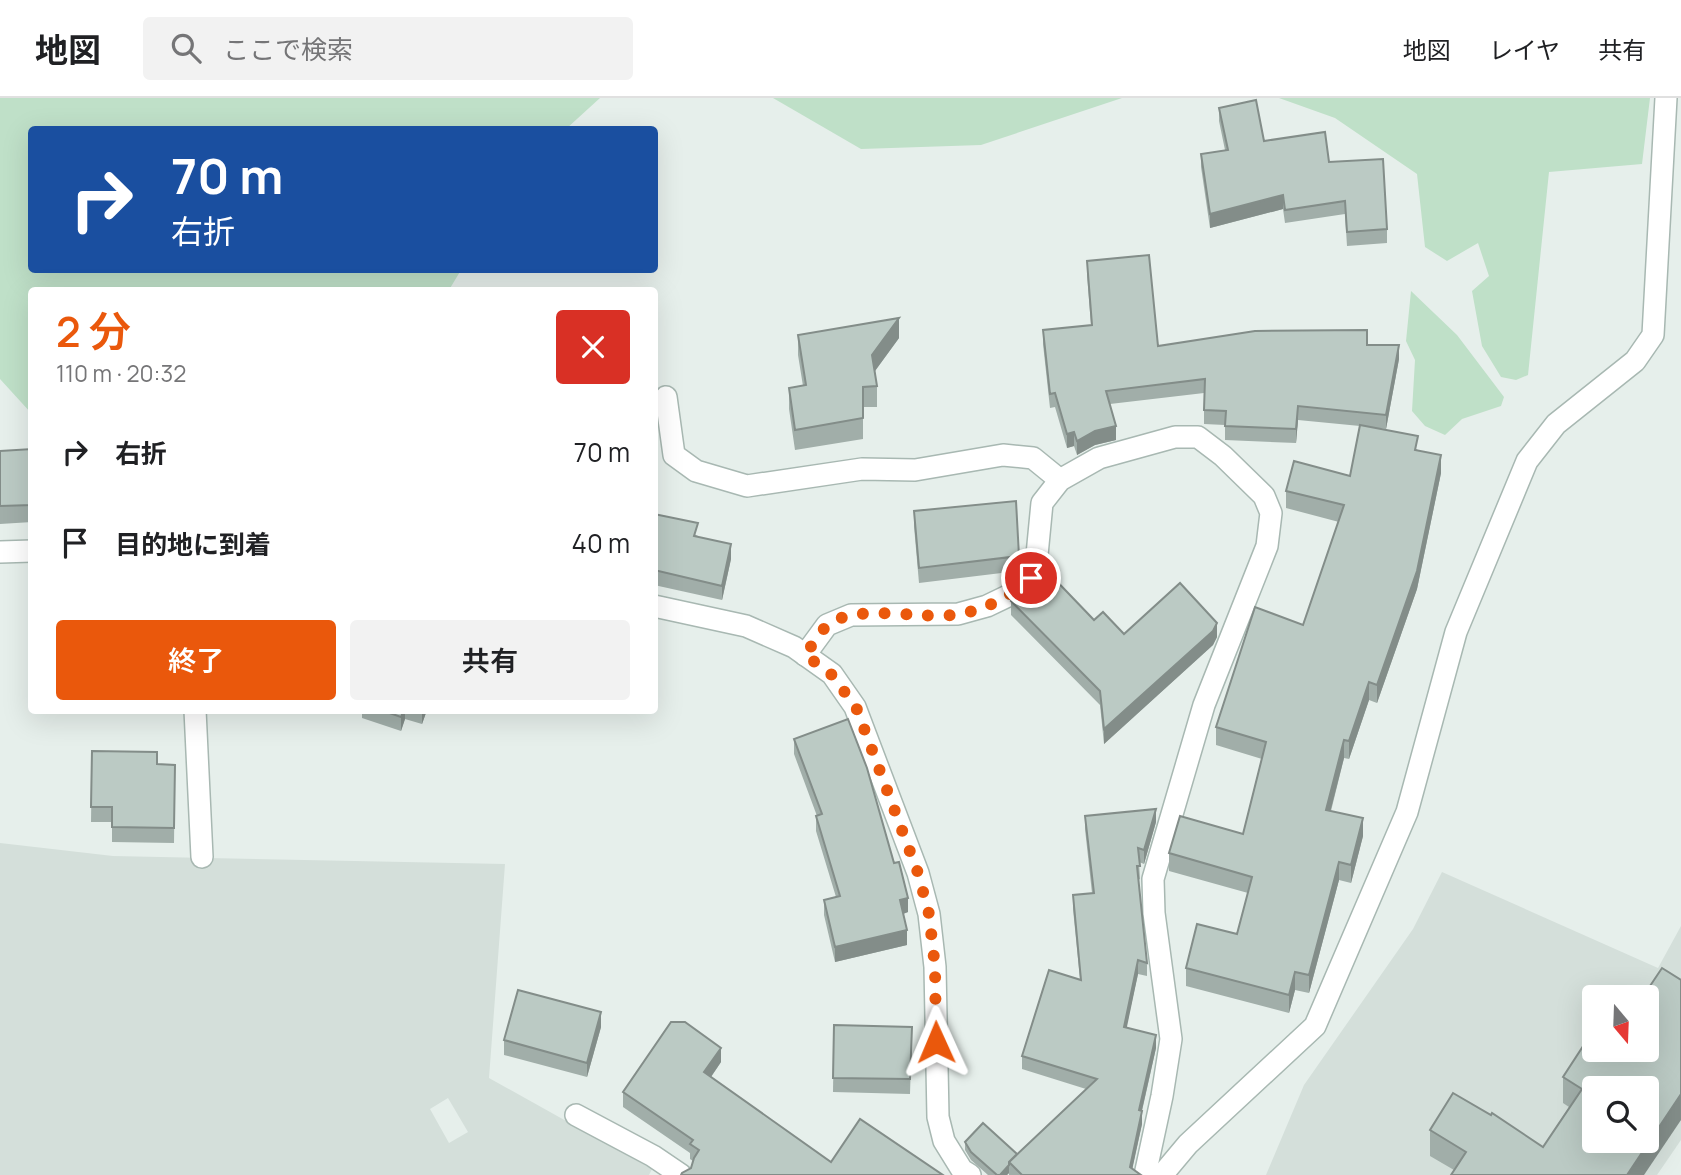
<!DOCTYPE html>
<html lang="ja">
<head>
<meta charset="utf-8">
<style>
  body { margin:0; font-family:Manrope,"Noto Sans JP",sans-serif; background:#f2f2f2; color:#202124; height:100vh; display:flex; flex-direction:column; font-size:26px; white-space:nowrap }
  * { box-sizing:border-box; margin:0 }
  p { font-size:23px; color:#757577 }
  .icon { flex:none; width:38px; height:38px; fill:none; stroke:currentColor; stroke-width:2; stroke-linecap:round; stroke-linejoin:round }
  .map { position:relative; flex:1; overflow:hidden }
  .side { position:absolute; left:28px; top:189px; width:630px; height:427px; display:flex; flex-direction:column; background:#fff; border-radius:7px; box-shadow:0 7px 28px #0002 }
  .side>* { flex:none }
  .top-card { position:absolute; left:28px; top:28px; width:630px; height:147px; border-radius:7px; box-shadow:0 7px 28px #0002; background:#1a4fa0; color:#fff; overflow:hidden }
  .needle { width:46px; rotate:161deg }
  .buttons { position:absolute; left:1582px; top:887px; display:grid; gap:14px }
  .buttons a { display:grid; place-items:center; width:77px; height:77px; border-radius:7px; background:#fff; box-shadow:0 7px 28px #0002; font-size:35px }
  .pin { position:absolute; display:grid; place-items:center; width:60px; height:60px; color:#fff; margin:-30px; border:4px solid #fff; border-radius:50%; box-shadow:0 2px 7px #0007 }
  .me { position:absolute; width:77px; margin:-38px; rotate:359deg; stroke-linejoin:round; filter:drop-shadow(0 0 5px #0008) }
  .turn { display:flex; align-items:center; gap:24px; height:147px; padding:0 28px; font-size:32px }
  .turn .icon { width:91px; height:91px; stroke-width:2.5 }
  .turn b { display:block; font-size:49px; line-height:60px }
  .round { display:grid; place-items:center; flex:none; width:74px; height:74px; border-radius:7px; background:#f2f2f2 }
  .summary { display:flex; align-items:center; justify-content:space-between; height:119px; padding:0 28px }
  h1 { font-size:42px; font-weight:600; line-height:52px; color:#ea580c }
  .cta { display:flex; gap:14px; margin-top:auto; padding:14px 28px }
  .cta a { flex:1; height:80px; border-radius:7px; background:#ea580c; color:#fff; font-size:28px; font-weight:600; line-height:80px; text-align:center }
  .cta a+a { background:#f2f2f2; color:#202124 }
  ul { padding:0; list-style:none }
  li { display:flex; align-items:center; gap:21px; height:91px; padding:0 28px }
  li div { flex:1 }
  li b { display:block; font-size:26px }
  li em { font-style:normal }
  header { display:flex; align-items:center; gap:42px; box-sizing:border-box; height:98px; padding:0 35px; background:#fff; border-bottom:2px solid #e0e0e0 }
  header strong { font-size:33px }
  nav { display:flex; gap:38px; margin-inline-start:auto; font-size:24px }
  .search { width:490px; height:63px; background:#f2f2f2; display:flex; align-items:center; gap:18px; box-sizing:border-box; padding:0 24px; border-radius:7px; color:#757577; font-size:26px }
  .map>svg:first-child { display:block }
</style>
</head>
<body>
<header>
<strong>地図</strong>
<div class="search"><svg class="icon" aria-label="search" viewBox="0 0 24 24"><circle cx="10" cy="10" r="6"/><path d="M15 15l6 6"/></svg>ここで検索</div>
<nav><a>地図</a><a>レイヤ</a><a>共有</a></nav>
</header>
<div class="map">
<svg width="1681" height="1077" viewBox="0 0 1681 1077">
  <rect width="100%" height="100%" fill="#e6efeb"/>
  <g fill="#d4dfda" fill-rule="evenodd">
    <path d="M0,745L113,758L505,766L489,980L652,1071L649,1077H0ZM448,1000L468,1034L449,1045L430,1011Z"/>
    <path d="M1442,774L1658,870L1681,828V1042L1657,1077H1266L1304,987L1413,831ZM1594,900H1647V952H1594ZM1594,990H1647V1043H1594Z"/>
  </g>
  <g fill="#bfe0c8">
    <polygon points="0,0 600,0 566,31 32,32 32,172 461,172 449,192 32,192 31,315 0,281"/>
    <polygon points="773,0 1122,0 981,47 861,51"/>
    <polygon points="1279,0 1650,0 1642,66 1549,74 1528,277 1516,282 1501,279 1482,248 1472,193 1489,178 1478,145 1447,163 1425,149 1417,76 1335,20"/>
    <polygon points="1411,193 1457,237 1504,299 1501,308 1462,321 1445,337 1425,328 1412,313 1415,262 1406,243"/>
  </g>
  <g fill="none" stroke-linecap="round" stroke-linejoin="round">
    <g stroke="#a8b8b2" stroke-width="24">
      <g id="minor">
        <polyline points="666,299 674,357 696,373 747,388 862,371 915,372 1003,357 1033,360 1060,382"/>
        <polyline points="0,454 32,453"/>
        <polyline points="654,508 746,528 794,549 832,576 855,609 918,775 929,816 935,869 938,1019 944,1043 962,1072 970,1077"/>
        <polyline points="805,557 827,527 851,517 958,516 987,508 1014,495 1031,480 1037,457 1042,405 1060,382 1099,360 1175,339 1198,339 1223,358 1264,398 1271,415 1267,448 1204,607 1153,781 1154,815 1171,941 1162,998 1145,1077"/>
        <polyline points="195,612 202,759"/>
        <polyline points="576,1017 653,1058 681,1077"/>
        <polyline points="1162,1077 1188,1046 1315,928 1407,714 1456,534 1527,363 1556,326 1635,263 1653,237 1666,0"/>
      </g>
    </g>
    <use href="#minor" stroke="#fff" stroke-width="21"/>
  </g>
  <g fill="#a1aea9">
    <polygon points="1219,10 1264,43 1329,64 1387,131 1387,145 1347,148 1345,116 1285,125 1283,111 1210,130 1201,69 1201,56 1225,52 1219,23"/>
    <polygon points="1087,163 1158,248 1367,247 1399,261 1386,331 1377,330 1418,352 1441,375 1417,491 1377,605 1369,602 1349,661 1344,660 1331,713 1363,738 1351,785 1339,782 1309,895 1295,892 1289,915 1186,888 1186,870 1237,836 1248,795 1169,773 1169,755 1243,736 1262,661 1216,647 1216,629 1303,527 1339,424 1286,410 1286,393 1350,378 1360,328 1298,322 1296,345 1225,342 1225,327 1204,326 1204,295 1110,306 1116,342 1095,347 1077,357 1074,348 1067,350 1055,309 1050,310 1043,246 1043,232 1091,227 1087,177"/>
    <polygon points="798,237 899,240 875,273 877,288 877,309 863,309 863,341 795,352 789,311 789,290 803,288 798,257"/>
    <polygon points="32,351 32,424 0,426 0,353"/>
    <polygon points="914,413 1019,458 1019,473 919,485 914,428"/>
    <polygon points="654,416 698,438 731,461 722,502 654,487"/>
    <polygon points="1011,503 1094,522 1124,536 1217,539 1213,547 1104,646 1100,607 1011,517"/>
    <polygon points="362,612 427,612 422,626 405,621 401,633 362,620"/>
    <polygon points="794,641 908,814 903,816 907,847 835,864 824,817 824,802 836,799 816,733 816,718 817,718 794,656"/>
    <polygon points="92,653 157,666 175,667 174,745 112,744 112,724 91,724"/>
    <polygon points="1085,718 1156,724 1144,766 1139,764 1140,781 1138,782 1147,865 1147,878 1138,876 1126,930 1156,950 1142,1013 1142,1026 1132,1071 1141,1077 1009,1077 1009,1075 1007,1077 988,1077 971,1062 965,1052 965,1044 1017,1056 1086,991 1022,971 1022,958 1080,881 1073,811 1073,797 1092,795 1085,731"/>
    <polygon points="834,927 912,929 910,996 833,994"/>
    <polygon points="601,929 587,979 504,957 504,942"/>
    <polygon points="721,964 711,979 831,1064 943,1077 691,1070 693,1063 690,1061 690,1055 623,1009 623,994"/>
    <polygon points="1563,979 1681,1022 1454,1072 1430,1058 1430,1032 1543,1049 1569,1009 1563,1005"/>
  </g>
  <g fill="#838d89">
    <polygon points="1283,97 1283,111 1210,130 1210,116"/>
    <polygon points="899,220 899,240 872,277 872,257"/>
    <polygon points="1399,247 1399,261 1386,331 1386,317"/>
    <polygon points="1298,308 1298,322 1296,345 1296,331"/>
    <polygon points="1116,328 1116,342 1095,347 1077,357 1077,343 1095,333"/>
    <polygon points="1074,334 1074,348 1067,350 1067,336"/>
    <polygon points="1441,357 1441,375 1417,491 1377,605 1377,587"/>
    <polygon points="731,446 731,461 722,502 722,488"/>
    <polygon points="1217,525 1217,539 1213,547 1104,646 1104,631"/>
    <polygon points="1369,584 1369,602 1349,661 1349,643"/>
    <polygon points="404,612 405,612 405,621 401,633 401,619"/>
    <polygon points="422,612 427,612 422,626"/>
    <polygon points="1344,642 1344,660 1326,730 1326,712"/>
    <polygon points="1156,711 1156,724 1144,766 1144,752"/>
    <polygon points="1363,720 1363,738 1351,785 1351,767"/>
    <polygon points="1339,764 1339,782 1309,895 1309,877"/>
    <polygon points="908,800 908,814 900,817 900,802"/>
    <polygon points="907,832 907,847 835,864 835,849"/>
    <polygon points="1138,862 1138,876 1124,943 1124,929"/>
    <polygon points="1295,874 1295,892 1289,915 1289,897"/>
    <polygon points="601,914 601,929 587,979 587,965"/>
    <polygon points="1156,937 1156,950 1139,1025 1139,1012"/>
    <polygon points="721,950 721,964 704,989 704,974"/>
    <polygon points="1681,996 1681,1022 1644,1077 1627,1077"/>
    <polygon points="1142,1013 1142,1026 1131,1077 1130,1069"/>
    <polygon points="1009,1067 1009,1075 1007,1077 1000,1077"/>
  </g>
  <g fill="#bbcac4" stroke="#838d89" stroke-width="2" fill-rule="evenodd">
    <polygon points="1256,2 1264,43 1325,34 1329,64 1383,61 1387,131 1347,134 1345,103 1285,112 1283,97 1210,116 1201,56 1228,52 1219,10"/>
    <polygon points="1149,157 1158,248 1255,233 1367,232 1367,247 1399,247 1386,317 1298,308 1296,331 1225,328 1226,313 1204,312 1205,281 1106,293 1116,328 1095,333 1077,343 1074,334 1067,336 1055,295 1050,296 1043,232 1092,227 1087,163"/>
    <polygon points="899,220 872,257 877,288 863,289 863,320 795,332 789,290 806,287 798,237"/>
    <polygon points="1360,327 1418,338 1415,352 1441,357 1417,473 1377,587 1369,584 1349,643 1344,642 1326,712 1363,720 1351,767 1339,764 1309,877 1295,874 1289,897 1186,870 1197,826 1237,836 1252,779 1169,755 1180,718 1243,736 1266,644 1216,629 1255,509 1303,527 1344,407 1286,393 1294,363 1350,378"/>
    <polygon points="32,351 32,407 0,408 0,353"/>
    <polygon points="1016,403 1019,458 919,470 914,413"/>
    <polygon points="654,416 698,425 694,438 731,446 722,488 654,472"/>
    <polygon points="1045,471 1094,522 1103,514 1124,536 1180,485 1217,525 1213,533 1104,631 1100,593 1011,503"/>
    <polygon points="381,612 404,612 401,619"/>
    <polygon points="848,621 867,670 894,765 899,764 908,800 900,802 907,832 835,849 824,802 840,798 816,718 822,716 794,641"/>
    <polygon points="92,653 157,654 157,666 175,667 174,730 112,729 112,709 91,709"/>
    <polygon points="1156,711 1144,752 1138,750 1140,768 1137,768 1147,865 1138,862 1124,929 1156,937 1139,1012 1142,1013 1130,1069 1141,1077 1022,1077 1009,1064 1097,981 1022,958 1049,872 1081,882 1073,797 1094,795 1085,718"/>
    <path d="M1662,870L1681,882V996L1627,1077H1451L1466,1054L1430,1032L1453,995L1491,1017L1492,1015L1543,1049L1582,991L1563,979L1591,936L1594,938V952H1647V900H1642ZM1594,990H1647V1043H1594Z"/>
    <polygon points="518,892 601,914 587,965 504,942"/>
    <polygon points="671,924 685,924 721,950 704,974 831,1064 860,1021 943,1077 681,1077 682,1075 691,1070 694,1060 699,1052 690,1046 693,1042 623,994"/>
    <polygon points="834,927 912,929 910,981 833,980"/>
    <polygon points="983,1025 1017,1056 1009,1064 1009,1067 1000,1077 997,1077 971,1054 965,1044"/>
  </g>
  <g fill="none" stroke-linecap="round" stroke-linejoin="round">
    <path stroke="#ea580c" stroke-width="12" stroke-dasharray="0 21.6" d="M936,944L935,869L929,816L918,775L856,609L831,576L805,557C812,548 819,534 828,527C857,504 924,523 960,516C988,511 1010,498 1031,480"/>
  </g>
</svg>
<div class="buttons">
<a><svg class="needle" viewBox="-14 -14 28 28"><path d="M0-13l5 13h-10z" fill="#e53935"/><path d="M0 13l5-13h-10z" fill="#757577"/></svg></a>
<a><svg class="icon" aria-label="search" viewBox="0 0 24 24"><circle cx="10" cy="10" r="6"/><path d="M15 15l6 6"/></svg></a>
</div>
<div class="pin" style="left:1031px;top:480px;background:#d93025"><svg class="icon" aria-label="arrive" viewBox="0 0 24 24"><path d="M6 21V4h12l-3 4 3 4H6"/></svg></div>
<svg class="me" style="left:936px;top:944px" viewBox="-20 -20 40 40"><path d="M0-17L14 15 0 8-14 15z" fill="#ea580c" stroke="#fff" stroke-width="4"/></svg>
<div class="top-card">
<div class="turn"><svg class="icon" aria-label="right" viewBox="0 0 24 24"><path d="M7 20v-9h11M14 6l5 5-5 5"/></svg><div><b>70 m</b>右折</div></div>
</div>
<section class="side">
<div class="summary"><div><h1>2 分</h1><p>110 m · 20:32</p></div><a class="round" style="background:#d93025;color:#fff"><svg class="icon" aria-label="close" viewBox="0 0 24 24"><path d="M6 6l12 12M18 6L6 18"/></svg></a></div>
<ul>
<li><svg class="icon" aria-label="right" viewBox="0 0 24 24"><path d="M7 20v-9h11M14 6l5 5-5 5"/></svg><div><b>右折</b></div><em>70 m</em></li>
<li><svg class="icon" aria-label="arrive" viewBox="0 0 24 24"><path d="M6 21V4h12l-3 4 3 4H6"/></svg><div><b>目的地に到着</b></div><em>40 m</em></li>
</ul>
<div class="cta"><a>終了</a><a>共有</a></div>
</section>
</div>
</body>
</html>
